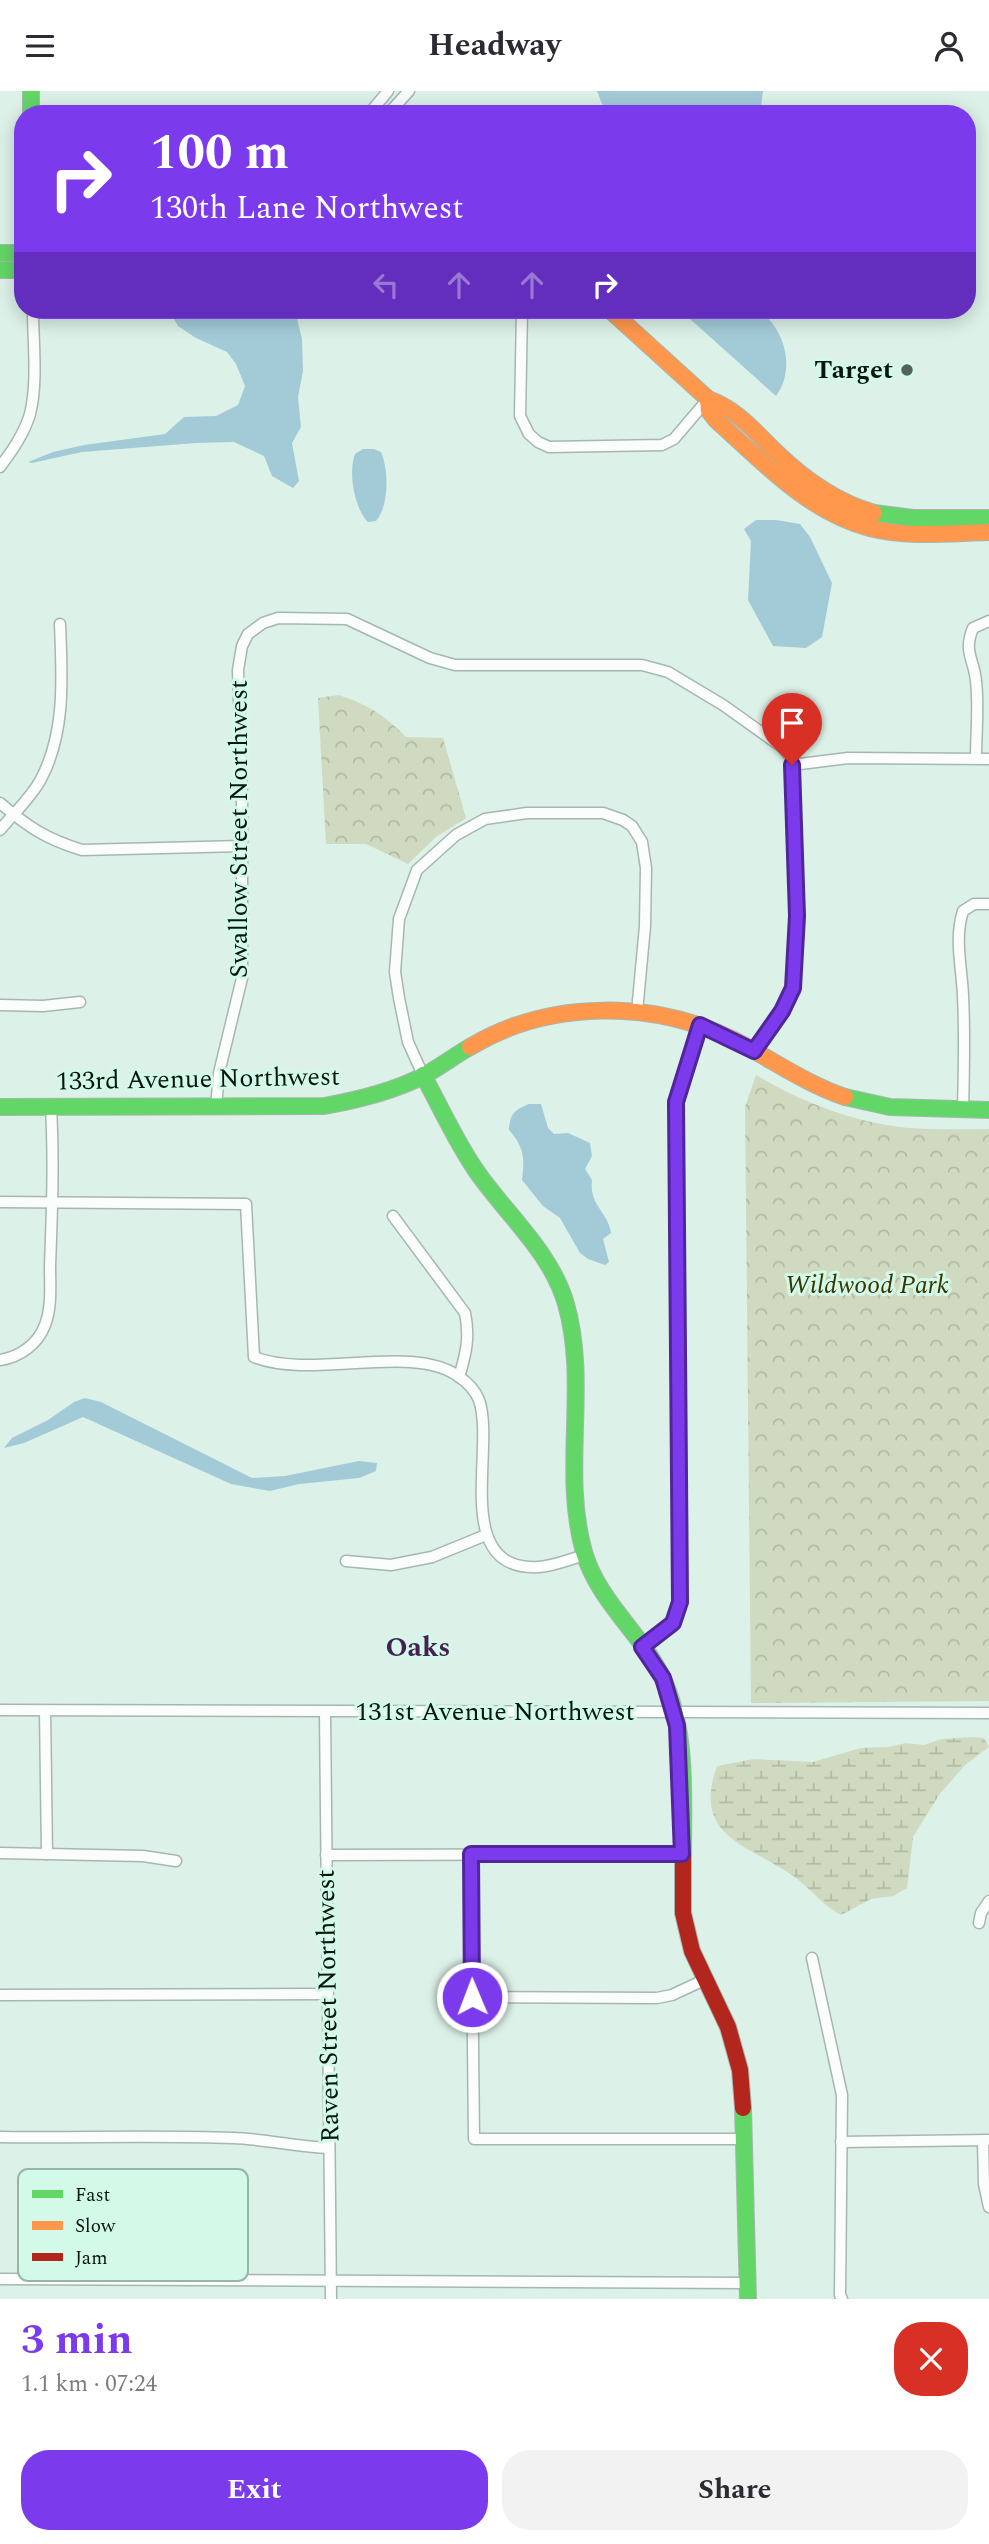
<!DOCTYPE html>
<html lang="en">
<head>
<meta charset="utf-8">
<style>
  body { margin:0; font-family:Spectral,serif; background:#f2f2f3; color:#2b2b33; height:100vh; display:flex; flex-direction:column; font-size:26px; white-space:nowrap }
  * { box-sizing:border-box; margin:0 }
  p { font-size:23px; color:#7c7c81 }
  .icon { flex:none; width:38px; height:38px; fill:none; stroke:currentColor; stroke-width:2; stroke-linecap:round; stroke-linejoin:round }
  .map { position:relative; height:2208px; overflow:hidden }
  .drawer { display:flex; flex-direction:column; background:#fff; flex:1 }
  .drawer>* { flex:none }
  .banner { position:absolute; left:14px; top:14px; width:962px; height:214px; border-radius:28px; box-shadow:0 4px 18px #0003; background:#7c3aed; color:#fff; overflow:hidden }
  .pin { position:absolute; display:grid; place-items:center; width:60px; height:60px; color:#fff; margin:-72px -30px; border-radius:50% 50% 50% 0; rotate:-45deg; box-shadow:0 0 7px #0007 }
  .pin .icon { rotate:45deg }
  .me { position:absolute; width:77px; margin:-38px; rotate:359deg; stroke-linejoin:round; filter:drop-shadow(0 0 5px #0008) }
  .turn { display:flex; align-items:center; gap:24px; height:147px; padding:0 21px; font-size:32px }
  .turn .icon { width:91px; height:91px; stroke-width:2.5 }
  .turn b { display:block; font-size:49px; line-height:60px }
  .lanes { display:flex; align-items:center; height:66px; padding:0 21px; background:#0003; justify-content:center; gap:35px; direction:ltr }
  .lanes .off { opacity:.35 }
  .round { display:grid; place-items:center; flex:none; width:74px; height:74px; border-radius:28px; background:#f2f2f3 }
  .overview { display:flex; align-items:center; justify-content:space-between; height:119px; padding:0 21px }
  h1 { font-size:42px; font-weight:700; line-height:52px; color:#7c3aed }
  .primary-button { display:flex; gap:14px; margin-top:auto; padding:14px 21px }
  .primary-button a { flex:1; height:80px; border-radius:28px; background:#7c3aed; color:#fff; font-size:28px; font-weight:700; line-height:80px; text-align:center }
  .primary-button a+a { background:#f2f2f3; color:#2b2b33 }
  header { display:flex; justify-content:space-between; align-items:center; height:91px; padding:0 21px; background:#fff; font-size:32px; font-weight:700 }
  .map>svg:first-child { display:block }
</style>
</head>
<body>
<header><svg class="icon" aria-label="menu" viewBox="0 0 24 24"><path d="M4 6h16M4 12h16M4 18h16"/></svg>Headway<svg class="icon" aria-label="person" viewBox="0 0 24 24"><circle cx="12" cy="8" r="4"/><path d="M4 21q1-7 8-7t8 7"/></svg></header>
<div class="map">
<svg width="989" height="2208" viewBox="0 0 989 2208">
  <defs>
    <pattern id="wetland-marsh" width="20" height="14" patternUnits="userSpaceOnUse" patternTransform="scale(1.75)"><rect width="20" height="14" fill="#d0dac0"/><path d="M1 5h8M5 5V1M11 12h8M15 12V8" fill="none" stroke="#b1baa4"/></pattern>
    <pattern id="park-crowns" width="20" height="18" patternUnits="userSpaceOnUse" patternTransform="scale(1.75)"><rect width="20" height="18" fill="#d0dac0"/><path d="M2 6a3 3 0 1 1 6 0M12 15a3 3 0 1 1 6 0" fill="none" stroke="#b1baa4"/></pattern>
  </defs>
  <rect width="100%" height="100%" fill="#dcf1e8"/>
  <path fill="url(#wetland-marsh)" d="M973,1646L984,1647L989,1656L965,1674L939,1704L913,1746L907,1797L893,1805L871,1808L841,1824C824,1816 812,1799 796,1787C750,1753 691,1748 717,1675L754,1668L813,1671L861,1657L888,1656L906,1652L924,1654L942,1648Z"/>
  <g fill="url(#park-crowns)">
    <path d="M339,604C369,614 384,624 406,646L443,647L466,727L436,746L408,773L366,753H326L318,607Z"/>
    <path d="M756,984C803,1012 853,1031 908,1037C935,1039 962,1038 989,1038V1610L751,1612L745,1016Z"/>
  </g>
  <g fill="#a3cbd7">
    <polygon points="597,0 763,0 760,23 606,23"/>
    <polygon points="169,219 295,219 302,248 303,280 298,306 301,336 292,352 299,390 293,397 272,385 264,365 234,351 196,352 82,361 32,372 28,371 53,361 84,354 165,343 184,326 216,325 238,314 245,295 236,273 227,261 196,247 178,235"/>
    <path d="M680,219H758C785,237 796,278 776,305Z"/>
    <path d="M363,358H374L381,361C389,380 389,415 376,430L368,431C354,417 348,381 355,363Z"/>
    <polygon points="756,429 776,429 800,433 810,446 832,492 822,546 806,557 773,555 748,509 751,450 744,438"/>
    <path d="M529,1013H541L548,1037L554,1043L568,1042L590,1052L592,1065L585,1078L592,1089C589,1115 608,1120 611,1142L603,1148L609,1171L605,1174L588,1168L580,1162L560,1127L543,1115L522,1089C525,1067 524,1056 509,1039C510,1023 514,1019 529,1013Z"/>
    <polygon points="85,1307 101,1311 252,1387 285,1385 359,1370 377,1372 376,1380 359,1387 299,1393 270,1400 231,1393 83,1326 24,1352 4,1357 12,1347 48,1329 74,1311"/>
  </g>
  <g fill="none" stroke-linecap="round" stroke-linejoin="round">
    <g stroke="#a6b7b0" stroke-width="13">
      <g id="street">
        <polyline points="369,23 388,0"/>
        <polyline points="388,23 409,0"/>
        <polyline points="522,219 520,325 529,343 538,351 549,356 662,354 674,348 708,308"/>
        <path d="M0,376C12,360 24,343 30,323C38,291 33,252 33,219"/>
        <path d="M976,667C976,642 979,615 976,590C974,568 963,561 973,537L989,530"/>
        <polyline points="792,674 848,667 989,668"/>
        <path d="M0,712C28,736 46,748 82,759L241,755"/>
        <path d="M0,739C13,723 31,707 41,688C66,641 62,585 60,533"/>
        <polyline points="0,914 43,915 80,911"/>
        <polyline points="423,984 408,951 399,907 395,881 399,828 417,779 456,744 485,728 527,722 603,722 623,729 632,735 642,751 646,777 645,835 637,921"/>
        <polyline points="216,1016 219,982 242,887 242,708 238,579 242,555 248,543 263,532 278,527 347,528 430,567 455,574 642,574 668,581 723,614 782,656 791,667 792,674 797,825 793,897 782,920 754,960"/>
        <path d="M963,1019C964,981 965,943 963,905C962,877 954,848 963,820L974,813H989"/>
        <path d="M0,1111L246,1113L254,1266C312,1289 411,1252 458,1285C467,1291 475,1299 479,1309C496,1357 450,1481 539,1476C554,1475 570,1468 585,1464"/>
        <path d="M393,1125L465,1222C470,1246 466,1263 459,1286"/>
        <path d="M0,1269C20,1266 38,1253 45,1234C52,1216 50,1194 50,1175C52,1122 54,1069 51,1017"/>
        <polyline points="346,1470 391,1474 432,1466 486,1444"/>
        <polyline points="642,1556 673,1532 680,1511 676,1011 700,935"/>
        <polyline points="0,1619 989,1622"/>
        <polyline points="45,1620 47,1763"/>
        <polyline points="325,1621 331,2208"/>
        <polyline points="0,1762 143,1765 176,1770"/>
        <polyline points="471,1763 474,2048 745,2048"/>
        <polyline points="326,1764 682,1763"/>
        <polyline points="979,1832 981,1822 989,1810"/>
        <polyline points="812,1867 842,2004 840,2204 842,2208"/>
        <polyline points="0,1904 327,1903"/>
        <polyline points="472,1906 657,1907 672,1904 704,1889"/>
        <path d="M0,2046C77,2047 155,2044 233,2047C265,2048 297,2056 329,2057"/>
        <polyline points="983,2050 984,2093 989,2116"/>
        <polyline points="841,2051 989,2049"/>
        <polyline points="0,2188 747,2192"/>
      </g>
    </g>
    <g stroke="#a6b7b0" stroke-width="18">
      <g id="fast">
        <polyline points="31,0 31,23"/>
        <polyline points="0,162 23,162"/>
        <polyline points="0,179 23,179"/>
        <polyline points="874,422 913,427 989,427"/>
        <path d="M423,984C441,1017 456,1051 477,1081C507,1124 551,1161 566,1213C589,1293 561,1380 584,1461C598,1510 641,1542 662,1586C688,1639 683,1707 683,1764"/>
        <polyline points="845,1006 890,1016 989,1019"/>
        <path d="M0,1016L324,1015C358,1009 392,1001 423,985C440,976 454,965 470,956"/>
        <polyline points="743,2017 748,2208"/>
      </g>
    </g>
    <g stroke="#a6b7b0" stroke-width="18">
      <g id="slow">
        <path d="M610,219L708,308C737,318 755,341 777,362C805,389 836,411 874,422"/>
        <path d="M708,308L709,320L716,329C762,370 808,421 870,437C908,447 950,442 989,441"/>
        <path d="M470,956C550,908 654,909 736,950C773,969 806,993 845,1006"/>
      </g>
    </g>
    <g stroke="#a6b7b0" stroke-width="18">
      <polyline id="jam" points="683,1764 683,1822 692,1860 728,1936 740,1979 743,2017"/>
    </g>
    <use href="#street" stroke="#fafdfc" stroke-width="10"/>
    <use href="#fast" stroke="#63d668" stroke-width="16"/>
    <use href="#slow" stroke="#ff974d" stroke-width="16"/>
    <use href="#jam" stroke="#b3261e" stroke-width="16"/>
  </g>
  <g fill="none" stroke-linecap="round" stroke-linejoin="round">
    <g stroke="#51269a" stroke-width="18">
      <polyline id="route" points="472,1906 471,1763 682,1763 677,1635 663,1587 642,1556 673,1532 680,1511 676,1011 700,934 754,960 782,920 793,897 797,825 792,674"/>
    </g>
    <use href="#route" stroke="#7c3aed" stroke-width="12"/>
  </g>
  <circle fill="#52635c" stroke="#d3fae9" stroke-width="2.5" cx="907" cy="279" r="7"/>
  <g text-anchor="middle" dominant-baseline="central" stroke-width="6" stroke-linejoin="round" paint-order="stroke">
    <g font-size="26" font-weight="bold" fill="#081610" stroke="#d3fae9" text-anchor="end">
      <text x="893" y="279">Target</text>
    </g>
    <g font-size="26" fill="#081610" stroke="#d3fae9">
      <text transform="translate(239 738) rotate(-90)">Swallow Street Northwest</text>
      <text transform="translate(198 988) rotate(-1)">133rd Avenue Northwest</text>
      <text x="495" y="1621">131st Avenue Northwest</text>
      <text transform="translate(328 1915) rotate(-91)">Raven Street Northwest</text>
    </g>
    <g font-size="26" font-style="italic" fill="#383700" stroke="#d3fae9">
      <text x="867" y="1194">Wildwood Park</text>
    </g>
    <g font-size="28" font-weight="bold" fill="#461f55" stroke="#d3fae9">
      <text x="418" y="1556">Oaks</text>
    </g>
  </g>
  <rect x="18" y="2078" width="230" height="112" rx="10" fill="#d3fae9" stroke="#96b6a8" stroke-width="2"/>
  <rect x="32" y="2099" width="31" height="8" fill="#63d668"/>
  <rect x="32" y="2130" width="31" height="9" fill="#ff974d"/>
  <rect x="32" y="2162" width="31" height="8" fill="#b3261e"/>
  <g font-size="19" fill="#081610">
    <text x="75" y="2110">Fast</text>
    <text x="75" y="2141">Slow</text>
    <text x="75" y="2173">Jam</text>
  </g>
</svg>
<div class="pin" style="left:792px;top:674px;background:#d93025"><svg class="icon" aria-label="arrive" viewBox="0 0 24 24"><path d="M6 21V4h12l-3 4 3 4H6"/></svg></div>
<svg class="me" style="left:472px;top:1906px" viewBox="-20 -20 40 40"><circle r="17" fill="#7c3aed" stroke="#fff" stroke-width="3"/><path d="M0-11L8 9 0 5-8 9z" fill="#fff"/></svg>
<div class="banner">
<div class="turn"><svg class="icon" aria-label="right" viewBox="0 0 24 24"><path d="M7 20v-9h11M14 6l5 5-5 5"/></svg><div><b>100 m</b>130th Lane Northwest</div></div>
<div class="lanes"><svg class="icon off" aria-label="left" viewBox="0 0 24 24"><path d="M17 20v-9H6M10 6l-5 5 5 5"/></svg><svg class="icon off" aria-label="ahead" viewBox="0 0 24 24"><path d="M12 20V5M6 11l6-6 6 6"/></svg><svg class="icon off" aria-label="ahead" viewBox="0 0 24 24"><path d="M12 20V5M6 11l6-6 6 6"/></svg><svg class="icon" aria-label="right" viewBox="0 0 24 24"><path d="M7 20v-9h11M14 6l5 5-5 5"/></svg></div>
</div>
</div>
<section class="drawer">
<div class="overview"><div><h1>3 min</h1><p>1.1 km · 07:24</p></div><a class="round" style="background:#d93025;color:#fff"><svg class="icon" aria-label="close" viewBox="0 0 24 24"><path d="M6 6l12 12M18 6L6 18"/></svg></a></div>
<div class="primary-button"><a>Exit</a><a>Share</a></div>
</section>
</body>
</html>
